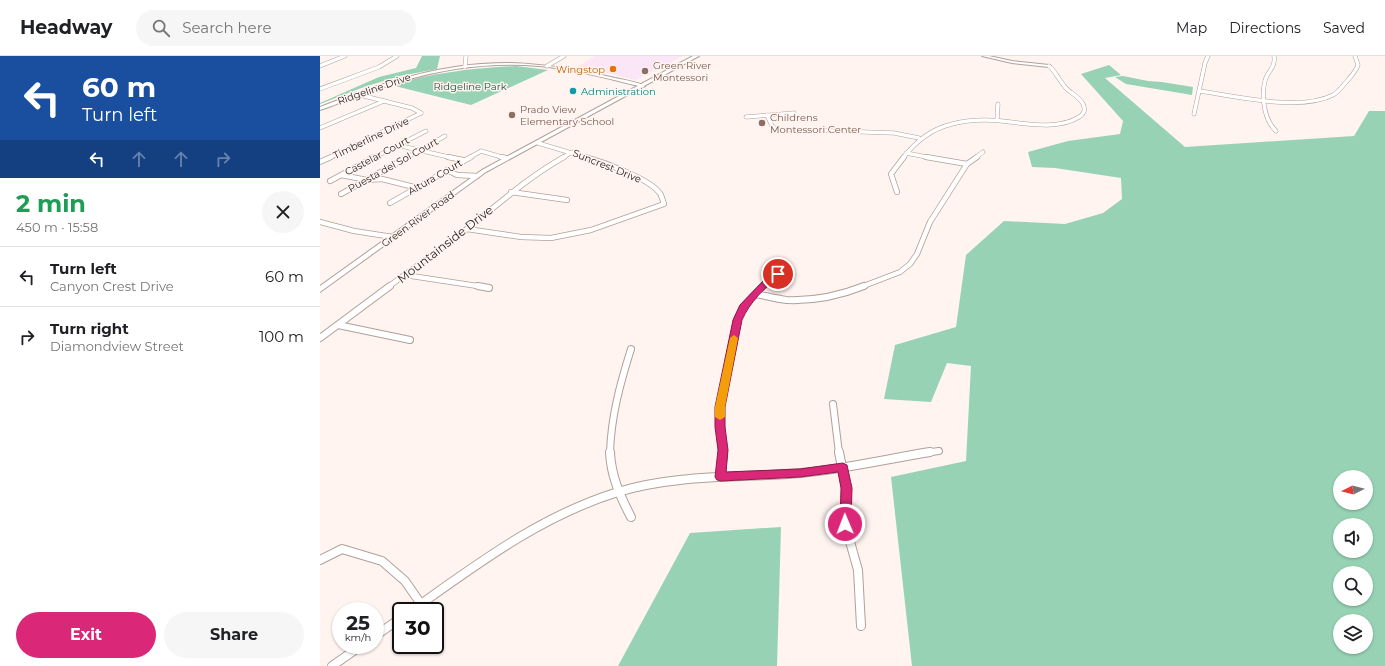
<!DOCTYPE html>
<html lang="en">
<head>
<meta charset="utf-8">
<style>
  body { margin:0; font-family:Montserrat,sans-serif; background:#f6f6f6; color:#202124; height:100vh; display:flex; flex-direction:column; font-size:15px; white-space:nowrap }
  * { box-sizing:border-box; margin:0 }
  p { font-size:13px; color:#757577 }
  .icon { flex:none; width:22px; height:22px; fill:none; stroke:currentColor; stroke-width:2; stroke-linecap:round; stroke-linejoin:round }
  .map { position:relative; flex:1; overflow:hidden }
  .drawer { display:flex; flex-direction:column; background:#fff; width:320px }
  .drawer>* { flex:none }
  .guide { background:#1a4fa0; color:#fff; overflow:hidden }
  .needle { width:26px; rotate:264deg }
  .controls { position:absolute; left:1013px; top:414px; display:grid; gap:8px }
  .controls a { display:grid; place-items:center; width:40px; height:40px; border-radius:50%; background:#fff; box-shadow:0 1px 3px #0004; font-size:20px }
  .speed { position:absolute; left:12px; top:546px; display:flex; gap:8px; font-size:20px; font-weight:700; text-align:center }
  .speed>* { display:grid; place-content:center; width:52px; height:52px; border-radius:50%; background:#fff; box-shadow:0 1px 3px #0004; line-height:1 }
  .speed small { font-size:10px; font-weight:400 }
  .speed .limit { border:2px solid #111; border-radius:6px; background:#fff; color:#111 }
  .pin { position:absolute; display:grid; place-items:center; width:34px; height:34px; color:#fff; margin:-17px; border:2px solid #fff; border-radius:50%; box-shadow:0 1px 4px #0007 }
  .me { position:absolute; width:44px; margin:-22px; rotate:359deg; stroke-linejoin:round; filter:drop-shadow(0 0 3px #0008) }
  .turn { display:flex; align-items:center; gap:14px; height:84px; padding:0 16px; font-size:18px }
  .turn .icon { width:52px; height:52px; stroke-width:2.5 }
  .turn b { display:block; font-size:28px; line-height:34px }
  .lanes { display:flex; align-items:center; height:38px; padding:0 16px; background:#0003; justify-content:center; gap:20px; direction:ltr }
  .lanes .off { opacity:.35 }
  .round { display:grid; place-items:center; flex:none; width:42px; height:42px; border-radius:21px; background:#f6f6f6 }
  .overview { display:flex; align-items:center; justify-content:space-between; height:68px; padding:0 16px }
  h1 { font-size:24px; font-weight:700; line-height:30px; color:#1e9e55 }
  .action { display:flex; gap:8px; margin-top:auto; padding:8px 16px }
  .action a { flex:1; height:46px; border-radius:24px; background:#db2777; color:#fff; font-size:16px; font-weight:700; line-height:46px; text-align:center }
  .action a+a { background:#f6f6f6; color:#202124 }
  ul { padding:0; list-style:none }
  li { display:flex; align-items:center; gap:12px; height:60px; padding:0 16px; border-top:1px solid #e0e0e0 }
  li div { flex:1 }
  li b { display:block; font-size:15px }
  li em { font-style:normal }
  header { display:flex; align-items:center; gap:24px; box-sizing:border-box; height:56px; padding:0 20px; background:#fff; border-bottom:1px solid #e0e0e0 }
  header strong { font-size:19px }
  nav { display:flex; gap:22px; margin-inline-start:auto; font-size:14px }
  .search { width:280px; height:36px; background:#f6f6f6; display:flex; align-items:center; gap:10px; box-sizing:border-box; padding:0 14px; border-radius:22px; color:#757577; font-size:15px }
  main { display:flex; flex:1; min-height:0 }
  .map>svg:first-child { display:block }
</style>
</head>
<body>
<header>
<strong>Headway</strong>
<div class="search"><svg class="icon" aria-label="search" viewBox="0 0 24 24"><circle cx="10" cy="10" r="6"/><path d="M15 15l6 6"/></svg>Search here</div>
<nav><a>Map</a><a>Directions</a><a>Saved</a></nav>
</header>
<main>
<section class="drawer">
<div class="guide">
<div class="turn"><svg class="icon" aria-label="left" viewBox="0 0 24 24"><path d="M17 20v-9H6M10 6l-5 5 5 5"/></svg><div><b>60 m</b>Turn left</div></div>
<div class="lanes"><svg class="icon" aria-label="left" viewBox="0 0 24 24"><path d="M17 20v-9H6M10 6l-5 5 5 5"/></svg><svg class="icon off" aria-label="ahead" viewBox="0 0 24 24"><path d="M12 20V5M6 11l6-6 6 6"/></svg><svg class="icon off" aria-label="ahead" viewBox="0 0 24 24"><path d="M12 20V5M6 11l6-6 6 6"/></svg><svg class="icon off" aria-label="right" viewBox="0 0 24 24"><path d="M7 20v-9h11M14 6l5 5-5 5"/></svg></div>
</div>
<div class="overview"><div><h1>2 min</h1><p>450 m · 15:58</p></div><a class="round"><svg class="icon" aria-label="close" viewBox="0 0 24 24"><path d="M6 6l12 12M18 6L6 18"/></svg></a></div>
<ul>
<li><svg class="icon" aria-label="left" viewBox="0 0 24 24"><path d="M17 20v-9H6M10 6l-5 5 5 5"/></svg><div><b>Turn left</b><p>Canyon Crest Drive</p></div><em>60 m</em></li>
<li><svg class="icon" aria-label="right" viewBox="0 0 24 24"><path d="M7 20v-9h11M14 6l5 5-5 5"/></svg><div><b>Turn right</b><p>Diamondview Street</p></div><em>100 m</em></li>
</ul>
<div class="action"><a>Exit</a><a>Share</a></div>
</section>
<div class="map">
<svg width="1065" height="610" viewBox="0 0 1065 610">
  <rect width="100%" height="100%" fill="#fff4f0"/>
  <polygon fill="#fae6f6" points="275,0 363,0 316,24 259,10"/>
  <g fill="#97d2b4" fill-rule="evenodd">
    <polygon points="102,0 120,0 117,13 80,20 44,31 0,48 0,47 59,21 96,12"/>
    <path d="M789,9L801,19L785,22L865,91L1034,80L1049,55H1065V610H592L571,421L646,405L651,310L627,307L611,346L564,343L575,289L636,271L646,199L684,165L745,168L783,157L802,143L801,122L735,112L712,111L708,96L748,85L800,78L803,65L761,18ZM1020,421H1046V447H1020ZM1020,469H1046V495H1020ZM1020,517H1046V543H1020ZM1020,565H1046V591H1020Z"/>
    <path d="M196,10L228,14L151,49L71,29C112,17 153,12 196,10Z"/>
    <polygon points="803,20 828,25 842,26 873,31 872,39 806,28 795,21"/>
    <polygon points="461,471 457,610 298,610 370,477"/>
  </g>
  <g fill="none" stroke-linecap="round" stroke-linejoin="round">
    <g stroke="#b0a099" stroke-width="4.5">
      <g id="minor-far3">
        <path d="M954,0C956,12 947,15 945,25C941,40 944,64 956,75"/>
        <polyline points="0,10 25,0"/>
        <polyline points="227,10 244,0"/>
        <polyline points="145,11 146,0"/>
        <polyline points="0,33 59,11 77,0"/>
        <path d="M879,35C915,40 980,56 1013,39C1019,36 1023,29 1028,24C1032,19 1036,15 1038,9L1035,0"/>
        <polyline points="36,38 92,52 101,57"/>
        <polyline points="874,58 885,7 888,0"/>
        <polyline points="447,59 452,70 456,73 574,77 599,82"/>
        <polyline points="426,61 474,57"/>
        <polyline points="677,64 678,48"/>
        <polyline points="0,72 64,45"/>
        <polyline points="218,87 268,102"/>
        <polyline points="77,89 133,102"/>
        <polyline points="586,97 612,102"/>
        <polyline points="9,102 101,57"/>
        <polyline points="53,102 106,75"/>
        <polyline points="86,102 125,80"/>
        <polyline points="149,102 161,95 185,102"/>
        <polyline points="242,102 252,96"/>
        <path d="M583,102C596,85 611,73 632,68C643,65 655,64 666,64C693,64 734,77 759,61C764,58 766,54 763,48C760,42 753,38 748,34C740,27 735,14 729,10"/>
        <polyline points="655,102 663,96"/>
      </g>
    </g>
    <g stroke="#b0a099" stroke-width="6">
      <g id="minor-far2">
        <polyline points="128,101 143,104"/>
        <polyline points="181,101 186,102"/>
        <polyline points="606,101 647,108"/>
        <polyline points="0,106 11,101"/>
        <polyline points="127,114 137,119 157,120"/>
        <polyline points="21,119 47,124 62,123 98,132"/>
        <polyline points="10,125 55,101"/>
        <polyline points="191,136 247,144"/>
        <polyline points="577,136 571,118 584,101"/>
        <polyline points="21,138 88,101"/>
        <polyline points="70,147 151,101"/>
        <polyline points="0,166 34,175 73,181"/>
        <path d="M147,173L201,181L231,182L271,174L344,148C343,145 342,142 341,139C332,123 283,106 265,101"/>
        <polyline points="85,219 164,231"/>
        <path d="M68,231C94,212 121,193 147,173C180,147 207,122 244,101"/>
        <polyline points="442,231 467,211"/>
        <polyline points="541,231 580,216 590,208 597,198 610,166 647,108 657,101"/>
      </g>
    </g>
    <g stroke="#b0a099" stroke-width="8">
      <g id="minor-far1">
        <polyline points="158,230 169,232"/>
        <path d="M436,238C446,240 457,243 467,244C493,245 519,240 544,230"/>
        <polyline points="18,269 90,284"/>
        <polyline points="0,282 70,230"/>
        <polyline points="513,348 519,397"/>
        <path d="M290,397C291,361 300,328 311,293"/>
        <polyline points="403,397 400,351 417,264 423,251 443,230"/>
        <polyline points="604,397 619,395"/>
      </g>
    </g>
    <g stroke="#b0a099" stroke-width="10">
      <g id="minor">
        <path d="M290,396C291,420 300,440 311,461"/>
        <polyline points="519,396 526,432 525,468 538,514 541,570"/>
        <polyline points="401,421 403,396"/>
        <polyline points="0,504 22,493 62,505 85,525 101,548"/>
        <path d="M91,555C156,509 220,460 298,436C357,418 420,422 481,417C525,413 567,403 610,396"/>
        <polyline points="55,580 81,562"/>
        <polyline points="12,610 42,589"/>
      </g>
    </g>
    <g stroke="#b0a099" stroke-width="2">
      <g id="tertiary">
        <polygon points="662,0 669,0 692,5 729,9 731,10 729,11 692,7"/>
        <path d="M190,7C226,8 260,14 295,22C305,24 317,26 325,30L323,31C289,23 254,13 219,10C172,6 125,12 80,26C63,31 45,37 28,43C19,47 10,51 0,54V51C44,34 88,18 135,11C153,8 171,7 190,7Z"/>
      </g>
    </g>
    <g stroke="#b0a099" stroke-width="2">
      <polygon id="primary" points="373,0 379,0 166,116 0,236 0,230 162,114"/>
    </g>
    <use href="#minor-far3" stroke="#fff" stroke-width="3.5"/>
    <use href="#minor-far2" stroke="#fff" stroke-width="4.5"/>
    <use href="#minor-far1" stroke="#fff" stroke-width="6"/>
    <use href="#minor" stroke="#fff" stroke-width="8"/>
    <use href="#tertiary" fill="#fff" fill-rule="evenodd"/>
    <use href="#primary" fill="#fff" fill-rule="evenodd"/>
  </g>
  <path fill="#db2777" stroke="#8e194d" d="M458,216L460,217V220C444,232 430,246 422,264L405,351V371L408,394L406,416L480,413L523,407L527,409L532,432L531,468L529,471L525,472L521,471L520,468L521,432L518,416L480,421L401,425L397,424L395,421L398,394L395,371V351L413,264L420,249L445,223Z"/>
  <polygon fill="#f59e0b" points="414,279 418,282 405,351 405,361 400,364 395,361 395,351 410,282"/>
  <circle fill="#e8710a" stroke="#fff4f0" stroke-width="1.5" cx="293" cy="13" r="4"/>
  <g fill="#8d6e63" stroke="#fff4f0" stroke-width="1.5">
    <circle cx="325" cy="15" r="4"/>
    <circle cx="192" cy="59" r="4"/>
    <circle cx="442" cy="67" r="4"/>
  </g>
  <circle fill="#0f9aa8" stroke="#fff4f0" stroke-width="1.5" cx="253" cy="35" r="4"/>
  <g text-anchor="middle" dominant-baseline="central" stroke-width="3" stroke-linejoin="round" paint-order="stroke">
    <g font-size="10" fill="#785e54" stroke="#fff4f0" text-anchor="start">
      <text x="333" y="9">Green River<tspan x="333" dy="12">Montessori</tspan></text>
      <text x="200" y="53">Prado View<tspan x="200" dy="12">Elementary School</tspan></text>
      <text x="450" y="61">Childrens<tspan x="450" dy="12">Montessori Center</tspan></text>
    </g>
    <g font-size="10" fill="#c56008" stroke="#fff4f0" text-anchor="end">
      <text x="285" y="13">Wingstop</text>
    </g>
    <g font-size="10" fill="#125239" stroke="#fff4f0">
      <text x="150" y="30">Ridgeline Park</text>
    </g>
    <g font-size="10" fill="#211b19" stroke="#fff4f0">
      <text transform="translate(54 33) rotate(-19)">Ridgeline Drive</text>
      <text transform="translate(51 82) rotate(-26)">Timberline Drive</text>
      <text transform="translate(57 100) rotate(-28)">Castelar Court</text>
      <text transform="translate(73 109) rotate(-29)">Puesta del Sol Court</text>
      <text transform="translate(287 110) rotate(22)">Suncrest Drive</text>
      <text transform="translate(115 121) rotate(-30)">Altura Court</text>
      <text transform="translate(98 163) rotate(-36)">Green River Road</text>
    </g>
    <g font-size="10" fill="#0d838f" stroke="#fff4f0" text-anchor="start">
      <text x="261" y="35">Administration</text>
    </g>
    <g font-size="12" fill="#211b19" stroke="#fff4f0">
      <text transform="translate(125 188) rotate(-38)">Mountainside Drive</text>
    </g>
  </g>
</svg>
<div class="controls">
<a><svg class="needle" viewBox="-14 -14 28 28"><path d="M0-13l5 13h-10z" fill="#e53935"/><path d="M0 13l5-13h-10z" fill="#757577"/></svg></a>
<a><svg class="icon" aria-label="sound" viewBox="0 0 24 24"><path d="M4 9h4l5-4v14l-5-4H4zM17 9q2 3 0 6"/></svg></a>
<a><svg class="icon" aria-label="search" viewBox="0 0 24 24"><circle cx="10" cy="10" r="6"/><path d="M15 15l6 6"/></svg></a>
<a><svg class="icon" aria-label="layers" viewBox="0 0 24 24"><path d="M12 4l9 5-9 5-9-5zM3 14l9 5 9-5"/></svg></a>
</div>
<div class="speed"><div>25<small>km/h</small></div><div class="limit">30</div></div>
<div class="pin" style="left:458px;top:218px;background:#d93025"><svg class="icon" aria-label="arrive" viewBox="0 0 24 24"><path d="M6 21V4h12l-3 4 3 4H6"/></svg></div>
<svg class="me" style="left:525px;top:468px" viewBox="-20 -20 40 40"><circle r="17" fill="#db2777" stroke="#fff" stroke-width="3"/><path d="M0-11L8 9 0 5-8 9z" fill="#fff"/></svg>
</div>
</main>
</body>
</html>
